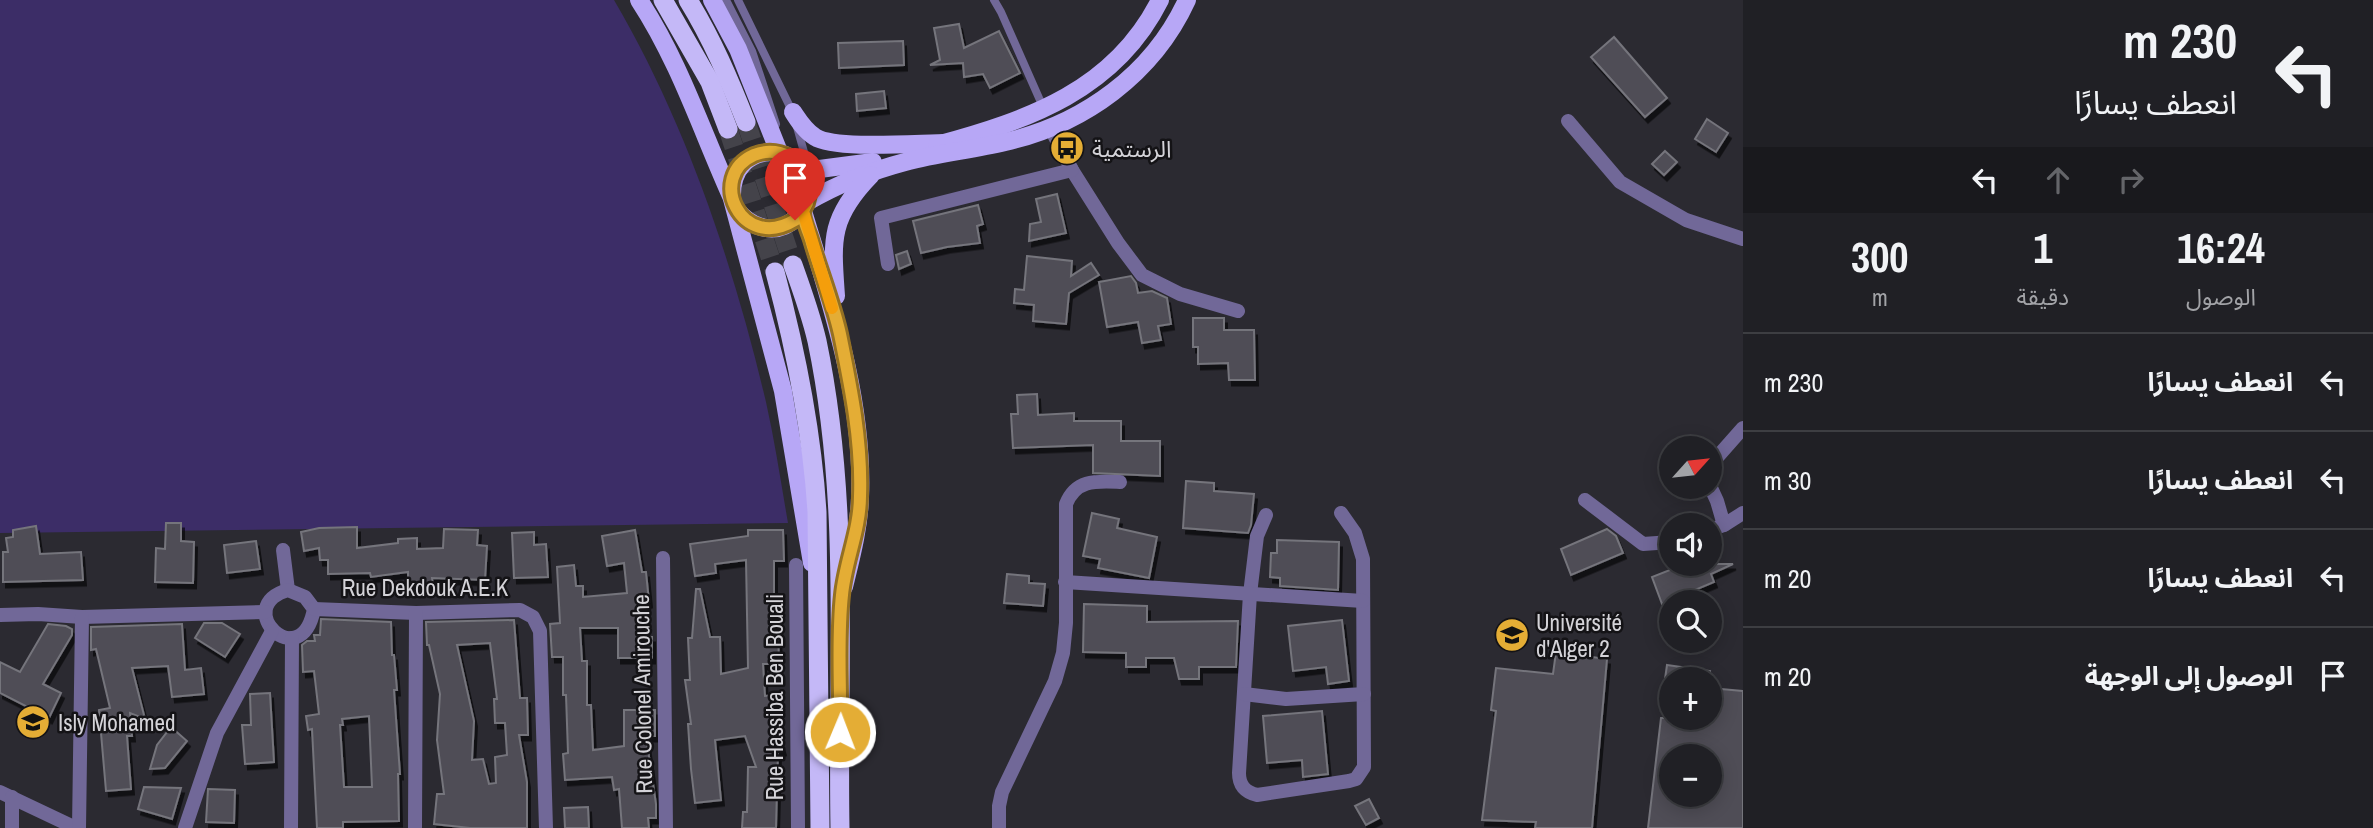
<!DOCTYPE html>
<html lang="ar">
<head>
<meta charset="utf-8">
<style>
  body { margin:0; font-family:"Archivo Narrow","Noto Sans Arabic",sans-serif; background:#28282d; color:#f1f3f6; direction:rtl; height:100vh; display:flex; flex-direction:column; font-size:26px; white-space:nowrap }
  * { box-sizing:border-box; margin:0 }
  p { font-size:23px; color:#a2a3a7 }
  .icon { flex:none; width:38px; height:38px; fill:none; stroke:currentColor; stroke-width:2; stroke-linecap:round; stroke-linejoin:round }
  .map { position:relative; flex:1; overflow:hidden; direction:ltr }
  .details { display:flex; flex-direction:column; background:#202025; width:630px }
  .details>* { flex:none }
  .top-card { background:#202025; color:#f1f3f6; overflow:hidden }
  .needle { width:46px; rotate:63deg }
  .controls { position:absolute; left:1659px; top:436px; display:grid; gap:14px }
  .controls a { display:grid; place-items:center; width:63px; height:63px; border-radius:50%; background:#202025; box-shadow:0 4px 18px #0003,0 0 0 2px #3d3e42; font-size:35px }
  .pin { position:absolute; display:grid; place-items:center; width:60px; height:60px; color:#fff; margin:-72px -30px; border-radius:50% 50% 50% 0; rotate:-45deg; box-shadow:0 0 7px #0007 }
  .pin .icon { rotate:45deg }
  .me { position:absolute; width:77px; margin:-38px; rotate:1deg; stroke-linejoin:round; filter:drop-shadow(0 0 5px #0008) }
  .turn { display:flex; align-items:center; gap:24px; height:147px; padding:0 21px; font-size:32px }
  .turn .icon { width:91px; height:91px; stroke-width:2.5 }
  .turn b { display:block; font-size:49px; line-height:60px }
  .lanes { display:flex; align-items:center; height:66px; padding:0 21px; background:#0003; justify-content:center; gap:35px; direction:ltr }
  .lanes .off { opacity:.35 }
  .eta { display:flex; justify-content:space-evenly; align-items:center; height:119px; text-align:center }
  .eta b { font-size:42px; font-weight:800; line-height:49px }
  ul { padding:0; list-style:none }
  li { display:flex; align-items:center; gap:21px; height:98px; padding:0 21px; border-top:2px solid #3d3e42 }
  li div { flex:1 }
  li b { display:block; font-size:26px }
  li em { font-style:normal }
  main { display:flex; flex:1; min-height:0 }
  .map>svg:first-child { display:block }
</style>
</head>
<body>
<main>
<section class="details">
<div class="top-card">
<div class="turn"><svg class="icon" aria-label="left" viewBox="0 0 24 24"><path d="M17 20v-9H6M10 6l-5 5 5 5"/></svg><div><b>230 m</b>انعطف يسارًا</div></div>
<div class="lanes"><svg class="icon" aria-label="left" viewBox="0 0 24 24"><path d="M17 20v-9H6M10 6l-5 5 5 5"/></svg><svg class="icon off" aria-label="ahead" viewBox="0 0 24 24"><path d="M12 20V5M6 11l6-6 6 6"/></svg><svg class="icon off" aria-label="right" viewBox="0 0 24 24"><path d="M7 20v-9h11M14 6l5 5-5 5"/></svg></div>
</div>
<div class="eta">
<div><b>16:24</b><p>الوصول</p></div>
<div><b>1</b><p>دقيقة</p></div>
<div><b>300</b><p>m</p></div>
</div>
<ul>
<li><svg class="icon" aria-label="left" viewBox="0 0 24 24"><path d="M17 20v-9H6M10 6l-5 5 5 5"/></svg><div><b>انعطف يسارًا</b></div><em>230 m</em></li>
<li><svg class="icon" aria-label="left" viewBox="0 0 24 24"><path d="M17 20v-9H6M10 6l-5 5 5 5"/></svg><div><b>انعطف يسارًا</b></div><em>30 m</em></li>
<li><svg class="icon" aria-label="left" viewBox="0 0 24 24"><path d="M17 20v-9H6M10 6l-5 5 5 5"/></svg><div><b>انعطف يسارًا</b></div><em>20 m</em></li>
<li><svg class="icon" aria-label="arrive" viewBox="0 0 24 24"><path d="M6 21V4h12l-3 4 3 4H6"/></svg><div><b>الوصول إلى الوجهة</b></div><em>20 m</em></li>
</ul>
</section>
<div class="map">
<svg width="1743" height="828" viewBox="0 0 1743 828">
  <defs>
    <filter id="shadow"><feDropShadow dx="3" dy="5.5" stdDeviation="0" flood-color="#0009"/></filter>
  </defs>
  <rect width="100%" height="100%" fill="#2b2a31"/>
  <path fill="#3c2d67" d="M0,0H614C686,123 733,263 766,402C775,442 781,483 788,523L0,533Z"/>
  <g fill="#4f4e56" stroke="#75747c" stroke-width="2" fill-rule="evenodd" filter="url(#shadow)">
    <polygon points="959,24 964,48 999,31 1020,73 990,88 983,74 964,77 963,63 930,65 940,60 934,28"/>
    <polygon points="1614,37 1667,98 1645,117 1591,57"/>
    <polygon points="903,41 904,65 839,68 838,43"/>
    <polygon points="884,91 886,108 857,111 856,94"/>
    <polygon points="1707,119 1728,133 1716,152 1695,139"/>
    <polygon points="1665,151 1677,162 1664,175 1652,164"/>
    <polygon points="1057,194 1066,233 1029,241 1030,224 1041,222 1036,199"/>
    <polygon points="978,205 983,224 977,226 980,243 947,247 921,253 913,221"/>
    <polygon points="907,251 911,264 899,269 896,255"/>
    <polygon points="1027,256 1072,261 1071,276 1091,263 1099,275 1069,293 1066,324 1033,321 1034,305 1014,303 1015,289 1024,290"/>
    <polygon points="1131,276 1136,283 1138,293 1152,291 1167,298 1171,324 1158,326 1161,340 1142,343 1138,322 1107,327 1099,282"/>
    <polygon points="1193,318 1224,318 1224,330 1254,330 1255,380 1229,380 1228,363 1198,364 1198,347 1193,347"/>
    <polygon points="1037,394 1038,415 1074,413 1074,421 1121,421 1121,441 1160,441 1160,476 1093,473 1093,445 1013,448 1011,414 1018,414 1017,395"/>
    <polygon points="1186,481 1214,483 1214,491 1254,494 1251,525 1248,533 1183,528"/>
    <polygon points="1092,513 1119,519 1117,528 1157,537 1149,578 1098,568 1100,559 1083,556"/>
    <polygon points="166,523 181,523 181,541 194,542 193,583 155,582 156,548 165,549"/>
    <polygon points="36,526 40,554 81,552 83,580 3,582 3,552 8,552 6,538 13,537 13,530"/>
    <polygon points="357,527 357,548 398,543 398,539 417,538 417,549 443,548 444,529 478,530 477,545 487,546 485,580 432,578 433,586 408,587 408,572 371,577 370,573 328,574 328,560 320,560 319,548 304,551 301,532 319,528"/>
    <polygon points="1607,529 1616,536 1623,553 1571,575 1561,549"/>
    <polygon points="635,530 642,572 646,572 649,602 641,603 641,637 652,637 652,658 618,658 618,628 580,628 582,661 587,661 587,705 591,705 593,750 624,746 624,710 655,710 655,736 646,736 656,804 656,818 648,818 649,828 622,828 619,789 614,790 612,777 565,780 563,754 568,753 566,695 563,695 563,657 552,657 550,624 560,623 557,567 574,565 576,586 583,586 583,597 627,593 624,563 607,566 602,536"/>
    <polygon points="748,530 783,530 784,561 774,561 774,627 778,627 779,664 763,664 765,696 777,695 779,710 770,711 783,750 778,752 776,828 742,828 743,812 747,812 748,767 756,767 745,736 715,740 721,800 695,803 691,769 688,724 691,724 685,680 690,680 688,638 692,638 696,589 700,589 710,637 720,637 721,674 748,668 746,560 715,564 716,573 695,576 690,544 748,536"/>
    <polygon points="534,532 534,545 546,544 548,577 514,578 512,533"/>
    <polygon points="1277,540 1339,542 1338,590 1280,586 1280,578 1270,577 1271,553 1277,553"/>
    <polygon points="256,541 260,569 227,573 224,545"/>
    <polygon points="1685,564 1733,564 1711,574 1714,582 1662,604 1652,577"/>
    <polygon points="1007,574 1029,576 1029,583 1045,584 1043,606 1004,603"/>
    <polygon points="1084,604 1147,606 1147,622 1238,621 1236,667 1199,667 1199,679 1179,679 1174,658 1146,658 1146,667 1126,667 1126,653 1083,652"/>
    <path d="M321,619L391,622L392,655H394L397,690H394L400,774H398L399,821L343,822V828H317L312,729L308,730L306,716L319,714L314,671L303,672L302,645L307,641H315L314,635H320ZM369,716L372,787H344L340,725H343L342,719Z"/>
    <path d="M514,620L520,698H527L528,735H519L527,782V828H470L434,824L437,794H444L437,740L440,694L429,645H427L426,622ZM490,643L497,699H494L495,723H505L507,755L495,757L496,783L489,784L483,759L472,760L474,721L457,645Z"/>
    <polygon points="1342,620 1349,681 1328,684 1326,667 1293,671 1288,626"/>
    <polygon points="204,623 222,623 240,634 225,657 195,638"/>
    <polygon points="48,624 66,626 72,629 72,635 43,684 61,693 49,718 0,693 0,662 20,672"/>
    <polygon points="182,624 185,670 201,668 204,694 172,697 168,666 132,668 145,719 130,713 132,736 127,736 131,789 106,791 99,710 110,708 96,649 91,650 91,627"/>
    <polygon points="1556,652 1607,659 1592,828 1535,828 1536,822 1482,820 1496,711 1491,710 1496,668 1553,674"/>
    <polygon points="1667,665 1710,671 1709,679 1665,679"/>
    <path d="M1710,688L1743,691V828H1648L1661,718H1710ZM1671,756H1710V794H1671Z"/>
    <polygon points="270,693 274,762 245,764 242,725 251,725 250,694"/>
    <polygon points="1322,711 1328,774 1303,777 1302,760 1267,763 1263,716"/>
    <polygon points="171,727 187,741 165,768 150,769 157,745"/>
    <polygon points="144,787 181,788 172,819 138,809"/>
    <polygon points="208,789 235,790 234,823 206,822"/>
    <polygon points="1369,799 1379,818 1366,825 1355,806"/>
    <polygon points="588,807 589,828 565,828 564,808"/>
  </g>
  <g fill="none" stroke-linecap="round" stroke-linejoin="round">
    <g stroke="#44434a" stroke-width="19" stroke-dasharray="19 10" stroke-linecap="butt">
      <polyline points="746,122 793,265"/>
      <polyline points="728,129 775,272"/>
    </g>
    <g stroke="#716898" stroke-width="8">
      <polyline points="726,0 752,51 776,124"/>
      <polyline points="738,0 792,111"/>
      <polyline points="994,0 1001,12 1043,107"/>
      <polyline points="797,127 804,152 803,166"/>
    </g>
    <g stroke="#716898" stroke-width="14">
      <polyline points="1568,121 1620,182 1686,220 1743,239"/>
      <polyline points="1050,127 1072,170 1118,243 1142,275 1180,294 1238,311"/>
      <polyline points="888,264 881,218 1072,170"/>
      <polyline points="1585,500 1643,544 1671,542"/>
      <path d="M1266,515L1257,536L1250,594L1239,773C1239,785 1245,792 1257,795L1349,781L1356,779L1364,767L1363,559L1355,533L1341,513"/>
      <polyline points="1724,525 1717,501 1711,488 1712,463 1743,428"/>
      <polyline points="1710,530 1724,525 1743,513"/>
      <polyline points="283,550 288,590"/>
      <polyline points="663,558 666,828"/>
      <polyline points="796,565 798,828"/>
      <polyline points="1065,582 1363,601"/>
      <path d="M288,590L305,597L314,609C301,677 230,607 288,590Z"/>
      <polyline points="314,609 416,613 520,610 533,617 540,631 546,828"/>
      <polyline points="0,615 38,614 82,617 265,612"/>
      <polyline points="1244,694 1286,699 1364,694"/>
      <polyline points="0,792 76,828"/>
      <polyline points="12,797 12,828"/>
      <polyline points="79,828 82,617"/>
      <polyline points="185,828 217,733 272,631"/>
      <polyline points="291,828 292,638"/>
      <polyline points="415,828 416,613"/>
      <path d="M999,828V806L1002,792L1055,681L1063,653L1066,623V504C1076,479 1096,481 1120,482"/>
    </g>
    <g stroke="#b7a7f6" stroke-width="18">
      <path d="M639,0C679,61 701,129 731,196"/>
      <polyline points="712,0 738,49 779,152"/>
      <path d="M793,112C799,121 805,131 815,137C835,150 919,143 947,143"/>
      <path d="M937,145C1029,120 1115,90 1160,0"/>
      <polyline points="804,171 873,162"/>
      <path d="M807,202C838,184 871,171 905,162C938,153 972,150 1005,142C1084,124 1153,74 1187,0"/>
      <path d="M736,209C751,228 776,237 796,218C803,212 807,204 808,195C816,142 729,133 732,199L783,391L812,563"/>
      <path d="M803,211C831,304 864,400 860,498C859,528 851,558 844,587"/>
      <path d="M836,296C832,240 829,218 871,175"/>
    </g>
    <g stroke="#c4b8f7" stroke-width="19">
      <polyline points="663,0 710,82 728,129"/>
      <path d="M688,0C712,39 729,79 746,122"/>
      <path d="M793,265C802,290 811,315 817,341C851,504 837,664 840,828"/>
      <path d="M775,272C796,351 812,430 817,512L820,828"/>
    </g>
  </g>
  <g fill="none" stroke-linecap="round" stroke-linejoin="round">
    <g stroke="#947022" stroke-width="18">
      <path id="route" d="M795,220C741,253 706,176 754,155C771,148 791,153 802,167C809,177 811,191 807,203C806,205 803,210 803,212C803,222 810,234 812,243C821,273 833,303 840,334C851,388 862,441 860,496C860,530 845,562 842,595C837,640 841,687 840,732"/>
    </g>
    <use href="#route" stroke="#e4ad35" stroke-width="12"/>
    <polyline stroke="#f59e0b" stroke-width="12" points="798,164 808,181 809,191 803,211 832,308"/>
  </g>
  <defs>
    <g id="bus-disc" transform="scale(1.75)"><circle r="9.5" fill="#e4ad35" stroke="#141316"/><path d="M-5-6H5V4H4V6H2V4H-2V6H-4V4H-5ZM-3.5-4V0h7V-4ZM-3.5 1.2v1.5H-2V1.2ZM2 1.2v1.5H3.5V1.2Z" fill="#111"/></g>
    <g id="university-disc" transform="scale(1.75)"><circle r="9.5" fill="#e4ad35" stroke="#141316"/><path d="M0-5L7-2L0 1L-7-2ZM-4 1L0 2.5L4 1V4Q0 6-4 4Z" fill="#111"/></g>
    <g id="school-disc" transform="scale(1.75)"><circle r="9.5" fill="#e4ad35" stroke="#141316"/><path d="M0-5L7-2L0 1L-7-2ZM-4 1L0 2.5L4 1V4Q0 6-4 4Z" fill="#111"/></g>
  </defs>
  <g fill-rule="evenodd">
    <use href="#bus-disc" x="1067" y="148"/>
    <use href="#university-disc" x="1512" y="635"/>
    <use href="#school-disc" x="33" y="722"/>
  </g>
  <g text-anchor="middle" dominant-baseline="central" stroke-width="5" stroke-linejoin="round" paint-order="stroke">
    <g font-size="23" fill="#d4d3d8" stroke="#141316" text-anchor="start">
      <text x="1092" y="148">الرستمية</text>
      <text x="1536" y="622">Université<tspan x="1536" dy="26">d'Alger 2</tspan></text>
      <text x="58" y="722">Isly Mohamed</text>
    </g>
    <g font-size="23" fill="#d4d3d8" stroke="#141316">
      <text x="425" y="587">Rue Dekdouk A.E.K</text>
      <text transform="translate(642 694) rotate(-91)">Rue Colonel Amirouche</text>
      <text transform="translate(774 697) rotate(-90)">Rue Hassiba Ben Bouali</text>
    </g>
  </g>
</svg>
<div class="controls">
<a><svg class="needle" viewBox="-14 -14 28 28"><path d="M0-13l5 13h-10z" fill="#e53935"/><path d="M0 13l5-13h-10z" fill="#a2a3a7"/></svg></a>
<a><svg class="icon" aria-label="sound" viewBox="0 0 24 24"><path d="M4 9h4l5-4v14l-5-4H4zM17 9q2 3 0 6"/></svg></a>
<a><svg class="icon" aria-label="search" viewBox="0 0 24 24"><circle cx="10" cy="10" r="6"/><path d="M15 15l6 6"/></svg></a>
<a>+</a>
<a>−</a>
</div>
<div class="pin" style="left:795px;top:220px;background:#d93025"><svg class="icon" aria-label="arrive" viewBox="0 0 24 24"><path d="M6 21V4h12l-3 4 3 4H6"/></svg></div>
<svg class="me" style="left:840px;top:732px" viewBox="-20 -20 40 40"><circle r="17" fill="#e4ad35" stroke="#fff" stroke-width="3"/><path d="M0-11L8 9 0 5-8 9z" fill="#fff"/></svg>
</div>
</main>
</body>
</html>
